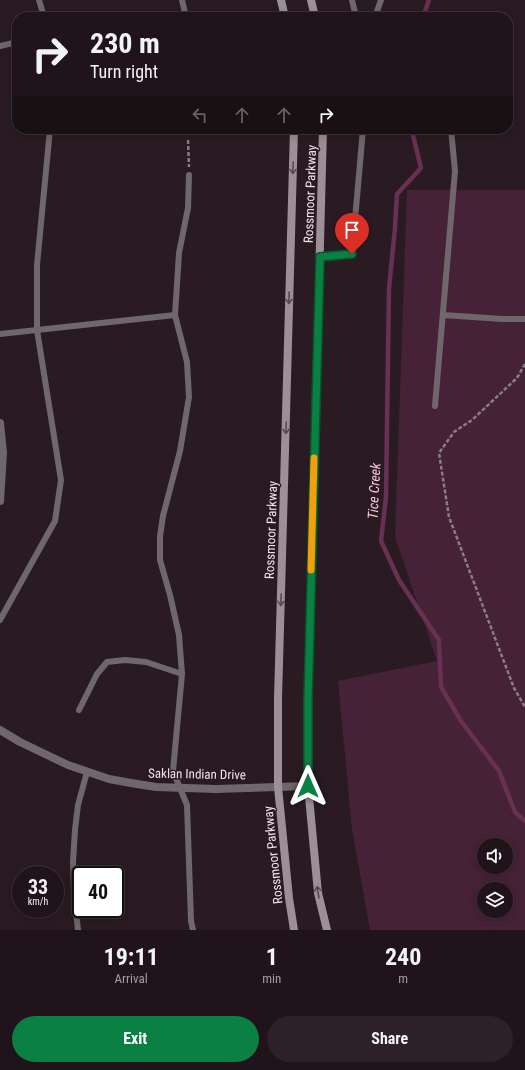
<!DOCTYPE html>
<html lang="en">
<head>
<meta charset="utf-8">
<style>
  body { margin:0; font-family:"Roboto Condensed",sans-serif; background:#2d2127; color:#f1f3f6; height:100vh; display:flex; flex-direction:column; font-size:15px; white-space:nowrap }
  * { box-sizing:border-box; margin:0 }
  p { font-size:13px; color:#a29ea2 }
  .icon { flex:none; width:22px; height:22px; fill:none; stroke:currentColor; stroke-width:2; stroke-linecap:round; stroke-linejoin:round }
  .map { position:relative; height:930px; overflow:hidden }
  .side { display:flex; flex-direction:column; background:#20141a; flex:1 }
  .side>* { flex:none }
  .hud { position:absolute; left:12px; top:12px; width:501px; height:122px; border-radius:16px; box-shadow:0 2px 10px #0003,0 0 0 1px #3d3339; background:#20141a; color:#f1f3f6; overflow:hidden }
  .fabs { position:absolute; left:477px; top:838px; display:grid; gap:8px }
  .fabs a { display:grid; place-items:center; width:36px; height:36px; border-radius:50%; background:#20141a; box-shadow:0 2px 10px #0003,0 0 0 1px #3d3339; font-size:20px }
  .speed { position:absolute; left:12px; top:866px; display:flex; gap:8px; font-size:20px; font-weight:700; text-align:center }
  .speed>* { display:grid; place-content:center; width:52px; height:52px; border-radius:50%; background:#20141a; box-shadow:0 2px 10px #0003,0 0 0 1px #3d3339; line-height:1 }
  .speed small { font-size:10px; font-weight:400 }
  .speed .limit { border:2px solid #111; border-radius:6px; background:#fff; color:#111 }
  .pin { position:absolute; display:grid; place-items:center; width:34px; height:34px; color:#fff; margin:-41px -17px; border-radius:50% 50% 50% 0; rotate:-45deg; box-shadow:0 0 4px #0007 }
  .pin .icon { rotate:45deg }
  .me { position:absolute; width:44px; margin:-22px; rotate:0deg; stroke-linejoin:round; filter:drop-shadow(0 0 3px #0008) }
  .turn { display:flex; align-items:center; gap:14px; height:84px; padding:0 12px; font-size:18px }
  .turn .icon { width:52px; height:52px; stroke-width:2.5 }
  .turn b { display:block; font-size:28px; line-height:34px }
  .lanes { display:flex; align-items:center; height:38px; padding:0 12px; background:#0003; justify-content:center; gap:20px; direction:ltr }
  .lanes .off { opacity:.35 }
  .eta { display:flex; justify-content:space-evenly; align-items:center; height:68px; text-align:center }
  .eta b { font-size:24px; font-weight:700; line-height:28px }
  .primary-button { display:flex; gap:8px; margin-top:auto; padding:8px 12px }
  .primary-button a { flex:1; height:46px; border-radius:24px; background:#0b8043; color:#fff; font-size:16px; font-weight:700; line-height:46px; text-align:center }
  .primary-button a+a { background:#2d2127; color:#f1f3f6 }
  .map>svg:first-child { display:block }
</style>
</head>
<body>
<div class="map">
<svg width="525" height="930" viewBox="0 0 525 930">
  <rect width="100%" height="100%" fill="#2a1b23"/>
  <path fill="#452236" fill-rule="evenodd" d="M407,190H525V930H370L352,829L338,681L437,661L395,537ZM484,845H506V867H484ZM484,889H506V911H484Z"/>
  <g fill="none" stroke-linecap="round" stroke-linejoin="round">
    <g stroke="#683051" stroke-width="4.5">
      <polyline points="423,17 429,0"/>
      <polyline points="412,131 421,168 397,194 395,228 389,288 386,497 381,541 399,580 439,640 441,687 461,721 499,771 515,812 525,821"/>
    </g>
    <g stroke="#8a7d84" stroke-width="2.5" stroke-dasharray="4 2" stroke-linecap="butt">
      <polyline points="188,140 189,167"/>
      <polyline points="525,364 517,378 472,420 454,432 439,453 449,517 514,688 525,707"/>
    </g>
    <g stroke="#6f676b" stroke-width="6">
      <polyline points="39,0 44,17"/>
      <polyline points="182,0 186,17"/>
      <polyline points="352,0 356,17"/>
      <polyline points="375,17 381,0"/>
      <polyline points="0,46 17,42"/>
      <polyline points="188,131 188,129"/>
      <polyline points="189,175 188,208 179,253 175,315 187,362 189,397 180,451 163,516 160,536 160,560 170,595 179,635 182,674 173,771 187,805 191,921 193,930"/>
      <polyline points="320,257 352,254 363,129"/>
      <polyline points="443,315 502,319 525,319"/>
      <polyline points="0,334 175,315"/>
      <polyline points="435,406 455,171 451,129"/>
      <polyline points="0,620 55,521 61,480 37,330 37,265 50,129"/>
      <polyline points="79,710 97,674 107,662 125,660 146,662 182,674"/>
      <polyline points="78,930 74,892 73,862 75,830 78,805 87,772"/>
    </g>
    <g stroke="#6f676b" stroke-width="8">
      <polyline points="0,423 3,453 0,501"/>
      <polyline points="0,730 20,742 68,765 109,779 131,783 156,787 216,789 308,786"/>
    </g>
    <g stroke="#9c8f96" stroke-width="8">
      <polyline points="281,0 285,17"/>
      <polyline points="311,0 315,17"/>
      <polyline points="294,129 278,699 278,787 289,898 294,930"/>
      <polyline points="323,129 308,700 308,786 318,893 327,930"/>
    </g>
  </g>
  <defs><path id="oneway-shaft" d="M-6 0H5M1.5-3L5.5 0L1.5 3" fill="none" stroke-width="1.6" stroke-linecap="round" stroke-linejoin="round"/></defs>
  <g stroke="#584951">
    <use href="#oneway-shaft" transform="translate(293 168) rotate(92)"/>
    <use href="#oneway-shaft" transform="translate(289 298) rotate(92)"/>
    <use href="#oneway-shaft" transform="translate(286 428) rotate(92)"/>
    <use href="#oneway-shaft" transform="translate(281 600) rotate(92)"/>
    <use href="#oneway-shaft" transform="translate(318 892) rotate(-99)"/>
  </g>
  <g fill="none" stroke-linecap="round" stroke-linejoin="round">
    <g stroke="#07532c" stroke-width="10">
      <polyline id="route" points="308,786 308,700 320,257 352,254"/>
    </g>
    <use href="#route" stroke="#0b8043" stroke-width="7"/>
    <polyline stroke="#f59e0b" stroke-width="7" points="311,570 314,458"/>
  </g>
  <g text-anchor="middle" dominant-baseline="central" stroke-width="3" stroke-linejoin="round" paint-order="stroke">
    <g font-size="13" fill="#ede2e8" stroke="#2a1b23">
      <text transform="translate(310 194) rotate(-88)">Rossmoor Parkway</text>
      <text transform="translate(271 530) rotate(-88)">Rossmoor Parkway</text>
      <text transform="translate(197 774) rotate(1)">Saklan Indian Drive</text>
      <text transform="translate(273 855) rotate(-96)">Rossmoor Parkway</text>
    </g>
    <g font-size="14" font-style="italic" fill="#fcc5e2" stroke="#2a1b23">
      <text transform="translate(374 491) rotate(-87)">Tice Creek</text>
    </g>
  </g>
</svg>
<div class="fabs">
<a><svg class="icon" aria-label="sound" viewBox="0 0 24 24"><path d="M4 9h4l5-4v14l-5-4H4zM17 9q2 3 0 6"/></svg></a>
<a><svg class="icon" aria-label="layers" viewBox="0 0 24 24"><path d="M12 4l9 5-9 5-9-5zM3 14l9 5 9-5"/></svg></a>
</div>
<div class="speed"><div>33<small>km/h</small></div><div class="limit">40</div></div>
<div class="pin" style="left:352px;top:254px;background:#d93025"><svg class="icon" aria-label="arrive" viewBox="0 0 24 24"><path d="M6 21V4h12l-3 4 3 4H6"/></svg></div>
<svg class="me" style="left:308px;top:786px" viewBox="-20 -20 40 40"><path d="M0-17L14 15 0 8-14 15z" fill="#0b8043" stroke="#fff" stroke-width="4"/></svg>
<div class="hud">
<div class="turn"><svg class="icon" aria-label="right" viewBox="0 0 24 24"><path d="M7 20v-9h11M14 6l5 5-5 5"/></svg><div><b>230 m</b>Turn right</div></div>
<div class="lanes"><svg class="icon off" aria-label="left" viewBox="0 0 24 24"><path d="M17 20v-9H6M10 6l-5 5 5 5"/></svg><svg class="icon off" aria-label="ahead" viewBox="0 0 24 24"><path d="M12 20V5M6 11l6-6 6 6"/></svg><svg class="icon off" aria-label="ahead" viewBox="0 0 24 24"><path d="M12 20V5M6 11l6-6 6 6"/></svg><svg class="icon" aria-label="right" viewBox="0 0 24 24"><path d="M7 20v-9h11M14 6l5 5-5 5"/></svg></div>
</div>
</div>
<section class="side">
<div class="eta">
<div><b>19:11</b><p>Arrival</p></div>
<div><b>1</b><p>min</p></div>
<div><b>240</b><p>m</p></div>
</div>
<div class="primary-button"><a>Exit</a><a>Share</a></div>
</section>
</body>
</html>
